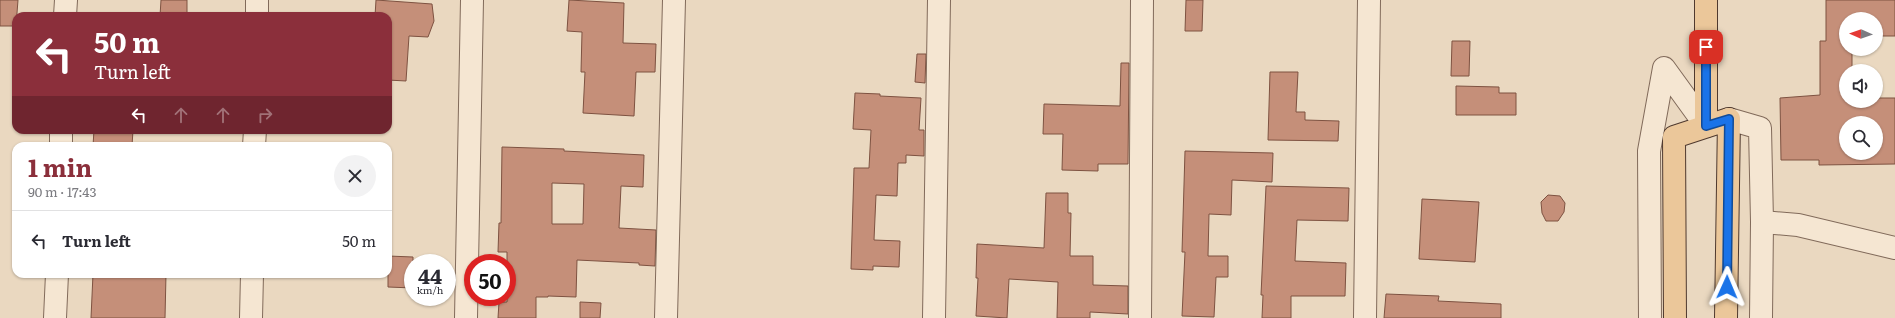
<!DOCTYPE html>
<html lang="en">
<head>
<meta charset="utf-8">
<style>
  body { margin:0; font-family:Literata,serif; background:#f2f2f3; color:#2b2b33; height:100vh; display:flex; flex-direction:column; font-size:15px; white-space:nowrap }
  * { box-sizing:border-box; margin:0 }
  p { font-size:13px; color:#7c7c81 }
  .icon { flex:none; width:22px; height:22px; fill:none; stroke:currentColor; stroke-width:2; stroke-linecap:round; stroke-linejoin:round }
  .map { position:relative; flex:1; overflow:hidden }
  .drawer { position:absolute; left:12px; top:142px; width:380px; height:136px; display:flex; flex-direction:column; background:#fff; border-radius:12px; box-shadow:0 1px 3px #0004 }
  .drawer>* { flex:none }
  .top-card { position:absolute; left:12px; top:12px; width:380px; height:122px; border-radius:12px; box-shadow:0 1px 3px #0004; background:#8b2f3b; color:#fff; overflow:hidden }
  .needle { width:26px; rotate:272deg }
  .tools { position:absolute; left:1839px; top:12px; display:grid; gap:8px }
  .tools a { display:grid; place-items:center; width:44px; height:44px; border-radius:50%; background:#fff; box-shadow:0 1px 3px #0004; font-size:20px }
  .speed { position:absolute; left:404px; top:254px; display:flex; gap:8px; font-size:20px; font-weight:700; text-align:center }
  .speed>* { display:grid; place-content:center; width:52px; height:52px; border-radius:50%; background:#fff; box-shadow:0 1px 3px #0004; line-height:1 }
  .speed small { font-size:10px; font-weight:400 }
  .speed .limit { border:6px solid #d22; background:#fff; color:#111 }
  .pin { position:absolute; display:grid; place-items:center; width:34px; height:34px; color:#fff; margin:-17px; border-radius:8px; box-shadow:0 2px 6px #0006 }
  .me { position:absolute; width:44px; margin:-22px; rotate:1deg; stroke-linejoin:round; filter:drop-shadow(0 0 3px #0008) }
  .turn { display:flex; align-items:center; gap:14px; height:84px; padding:0 16px; font-size:18px }
  .turn .icon { width:52px; height:52px; stroke-width:2.5 }
  .turn b { display:block; font-size:28px; line-height:34px }
  .lanes { display:flex; align-items:center; height:38px; padding:0 16px; background:#0003; justify-content:center; gap:20px; direction:ltr }
  .lanes .off { opacity:.35 }
  .round { display:grid; place-items:center; flex:none; width:42px; height:42px; border-radius:21px; background:#f2f2f3 }
  .overview { display:flex; align-items:center; justify-content:space-between; height:68px; padding:0 16px }
  h1 { font-size:24px; font-weight:700; line-height:30px; color:#8b2f3b }
  ul { padding:0; list-style:none }
  li { display:flex; align-items:center; gap:12px; height:60px; padding:0 16px; border-top:1px solid #e1e1e2 }
  li div { flex:1 }
  li b { display:block; font-size:15px }
  li em { font-style:normal }
  .map>svg:first-child { display:block }
</style>
</head>
<body>
<div class="map">
<svg width="1895" height="318" viewBox="0 0 1895 318">
  <rect width="100%" height="100%" fill="#ead8c0"/>
  <g fill="#c58f79" stroke="#7e5241" fill-rule="evenodd">
    <polygon points="0,0 18,0 16,26 0,26"/>
    <polygon points="161,0 187,0 187,16 160,16"/>
    <polygon points="376,0 432,4 434,21 428,37 409,36 406,81 388,80 388,16 375,16"/>
    <polygon points="569,0 624,3 623,43 656,44 655,72 636,72 634,116 583,113 585,72 581,72 582,32 567,31"/>
    <polygon points="1186,0 1203,0 1202,31 1185,31"/>
    <path d="M1826,0H1895V36H1876V19H1846V49H1852V71H1846V101H1876V98H1895V164L1819,165V160H1781L1780,98L1820,95V41H1826ZM1846,123H1876V153H1846Z"/>
    <polygon points="1452,41 1470,41 1469,76 1451,76"/>
    <polygon points="917,54 926,54 925,83 915,82"/>
    <polygon points="1121,63 1129,63 1128,164 1098,164 1098,171 1062,170 1063,134 1043,134 1044,104 1120,106"/>
    <polygon points="1270,72 1298,72 1296,112 1305,112 1305,120 1339,121 1338,141 1268,140"/>
    <polygon points="1456,86 1499,87 1499,93 1516,93 1516,115 1456,115"/>
    <polygon points="855,93 880,94 880,96 921,98 919,130 924,130 924,156 906,155 906,163 898,163 897,196 876,195 874,240 900,241 899,267 873,266 873,270 851,269 854,168 869,168 871,130 853,129"/>
    <polygon points="94,130 133,130 132,146 93,146"/>
    <path d="M502,147L564,149V151L644,155L643,187L621,186L619,228L656,230L655,266L639,265V263L577,260L576,297L548,296V297H536V318H498L499,302H507V252H498L499,223H501ZM552,183L584,184L583,224H552Z"/>
    <polygon points="1185,151 1273,153 1272,182 1232,180 1231,215 1209,214 1208,256 1228,256 1228,277 1216,277 1214,317 1182,316 1185,252 1182,252"/>
    <polygon points="1266,186 1349,188 1348,221 1297,220 1295,261 1346,263 1345,296 1291,296 1291,318 1262,318 1263,295 1261,295"/>
    <polygon points="1046,193 1068,193 1068,213 1071,213 1070,256 1093,256 1093,285 1128,286 1128,314 1090,312 1090,318 1057,318 1058,282 1009,279 1007,318 976,316 978,278 976,278 977,244 1044,248"/>
    <polygon points="1548,195 1560,196 1565,203 1564,212 1558,221 1546,221 1542,213 1541,202"/>
    <polygon points="1422,199 1479,202 1475,262 1419,259"/>
    <polygon points="388,256 413,257 413,288 388,287"/>
    <polygon points="93,274 166,274 165,318 91,318"/>
    <polygon points="1386,294 1439,296 1438,301 1501,304 1501,318 1384,318"/>
    <polygon points="580,302 601,303 600,318 580,318"/>
  </g>
  <g fill="none" stroke-linecap="round" stroke-linejoin="round">
    <g stroke="#816a5a" stroke-width="24">
      <g id="minor">
        <polyline points="65,16 66,0"/>
        <polyline points="257,16 257,0"/>
        <polyline points="1729,119 1760,128 1762,222 1761,318"/>
        <polyline points="61,146 61,130"/>
        <polyline points="254,146 255,130"/>
        <polyline points="1762,222 1798,225 1895,248"/>
        <polyline points="55,318 57,274"/>
        <polyline points="251,318 252,274"/>
        <polyline points="466,318 472,0"/>
        <polyline points="666,318 674,0"/>
        <polyline points="934,318 939,0"/>
        <polyline points="1140,318 1142,0"/>
        <polyline points="1365,318 1369,0"/>
        <polyline points="1650,318 1649,151 1664,68 1706,126"/>
      </g>
    </g>
    <g stroke="#4f392e" stroke-width="24">
      <g id="major">
        <polyline points="1706,0 1706,126"/>
        <polyline points="1675,318 1674,137 1729,119 1726,318"/>
      </g>
    </g>
    <use href="#minor" stroke="#f5e6d2" stroke-width="22"/>
    <use href="#major" stroke="#ebc79a" stroke-width="22"/>
  </g>
  <g fill="none" stroke-linecap="round" stroke-linejoin="round">
    <g stroke="#114b97" stroke-width="10">
      <polyline id="route" points="1706,47 1706,126 1729,119 1727,287"/>
    </g>
    <use href="#route" stroke="#1a73e8" stroke-width="7"/>
  </g>
</svg>
<div class="tools">
<a><svg class="needle" viewBox="-14 -14 28 28"><path d="M0-13l5 13h-10z" fill="#e53935"/><path d="M0 13l5-13h-10z" fill="#7c7c81"/></svg></a>
<a><svg class="icon" aria-label="sound" viewBox="0 0 24 24"><path d="M4 9h4l5-4v14l-5-4H4zM17 9q2 3 0 6"/></svg></a>
<a><svg class="icon" aria-label="search" viewBox="0 0 24 24"><circle cx="10" cy="10" r="6"/><path d="M15 15l6 6"/></svg></a>
</div>
<div class="speed"><div>44<small>km/h</small></div><div class="limit">50</div></div>
<div class="pin" style="left:1706px;top:47px;background:#d93025"><svg class="icon" aria-label="arrive" viewBox="0 0 24 24"><path d="M6 21V4h12l-3 4 3 4H6"/></svg></div>
<svg class="me" style="left:1727px;top:287px" viewBox="-20 -20 40 40"><path d="M0-17L14 15 0 8-14 15z" fill="#1a73e8" stroke="#fff" stroke-width="4"/></svg>
<div class="top-card">
<div class="turn"><svg class="icon" aria-label="left" viewBox="0 0 24 24"><path d="M17 20v-9H6M10 6l-5 5 5 5"/></svg><div><b>50 m</b>Turn left</div></div>
<div class="lanes"><svg class="icon" aria-label="left" viewBox="0 0 24 24"><path d="M17 20v-9H6M10 6l-5 5 5 5"/></svg><svg class="icon off" aria-label="ahead" viewBox="0 0 24 24"><path d="M12 20V5M6 11l6-6 6 6"/></svg><svg class="icon off" aria-label="ahead" viewBox="0 0 24 24"><path d="M12 20V5M6 11l6-6 6 6"/></svg><svg class="icon off" aria-label="right" viewBox="0 0 24 24"><path d="M7 20v-9h11M14 6l5 5-5 5"/></svg></div>
</div>
<section class="drawer">
<div class="overview"><div><h1>1 min</h1><p>90 m · 17:43</p></div><a class="round"><svg class="icon" aria-label="close" viewBox="0 0 24 24"><path d="M6 6l12 12M18 6L6 18"/></svg></a></div>
<ul>
<li><svg class="icon" aria-label="left" viewBox="0 0 24 24"><path d="M17 20v-9H6M10 6l-5 5 5 5"/></svg><div><b>Turn left</b></div><em>50 m</em></li>
</ul>
</section>
</div>
</body>
</html>
